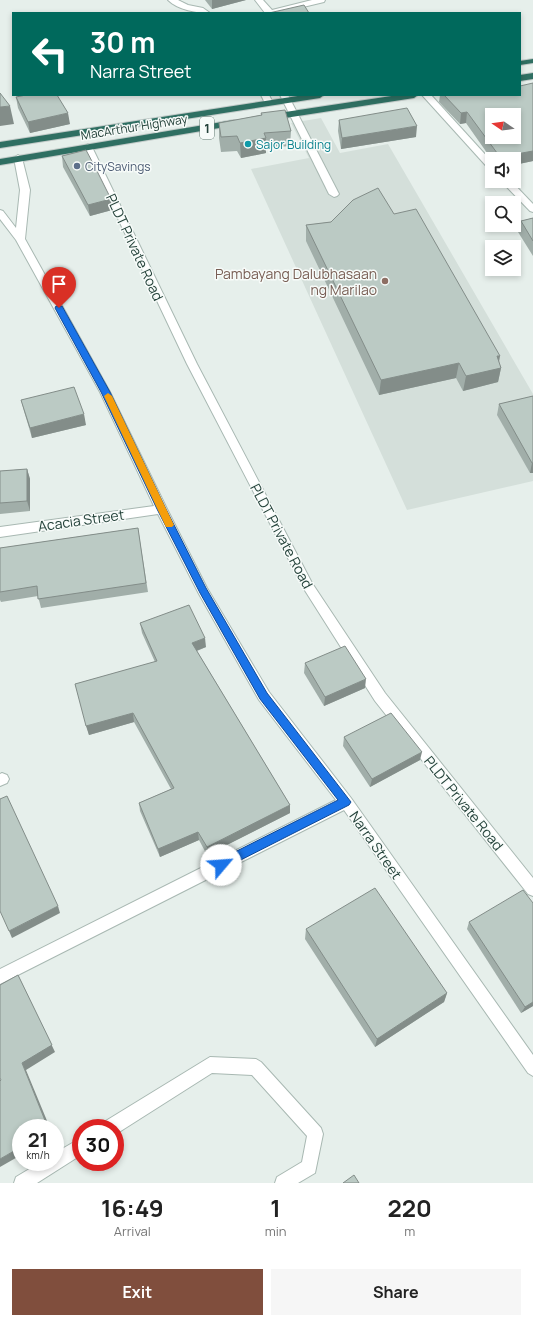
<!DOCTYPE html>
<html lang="en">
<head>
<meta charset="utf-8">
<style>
  body { margin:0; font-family:Manrope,sans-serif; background:#f6f6f6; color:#222; height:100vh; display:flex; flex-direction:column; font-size:15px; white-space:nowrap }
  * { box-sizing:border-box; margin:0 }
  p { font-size:13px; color:#767676 }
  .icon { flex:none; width:22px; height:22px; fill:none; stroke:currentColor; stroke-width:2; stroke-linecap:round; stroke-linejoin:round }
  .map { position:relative; height:1183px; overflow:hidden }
  .panel { display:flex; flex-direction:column; background:#fff; flex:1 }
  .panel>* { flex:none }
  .guide { position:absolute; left:12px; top:12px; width:509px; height:84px; border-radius:0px; box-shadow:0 2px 6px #0003; background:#00695c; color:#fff; overflow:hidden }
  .needle { width:26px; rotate:283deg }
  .controls { position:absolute; left:485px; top:108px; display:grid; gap:8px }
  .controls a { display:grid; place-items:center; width:36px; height:36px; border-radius:0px; background:#fff; box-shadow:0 2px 6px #0003; font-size:20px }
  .speed { position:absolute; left:12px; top:1119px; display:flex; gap:8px; font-size:20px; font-weight:700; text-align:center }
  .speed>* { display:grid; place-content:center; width:52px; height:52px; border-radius:50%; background:#fff; box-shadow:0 2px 6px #0003; line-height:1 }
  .speed small { font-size:10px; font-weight:400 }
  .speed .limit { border:6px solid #d22; background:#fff; color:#111 }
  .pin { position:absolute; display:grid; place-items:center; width:34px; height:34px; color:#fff; margin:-41px -17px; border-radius:50% 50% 50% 0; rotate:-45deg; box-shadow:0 0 4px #0007 }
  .pin .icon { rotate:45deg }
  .me { position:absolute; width:44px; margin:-22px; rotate:63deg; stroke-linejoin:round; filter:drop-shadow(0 0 3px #0008) }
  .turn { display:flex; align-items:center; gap:14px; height:84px; padding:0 12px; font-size:18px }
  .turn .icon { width:52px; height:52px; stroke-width:2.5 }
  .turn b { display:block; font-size:28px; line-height:34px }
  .eta { display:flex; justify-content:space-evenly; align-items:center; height:68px; text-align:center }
  .eta b { font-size:24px; font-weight:700; line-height:28px }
  .cta { display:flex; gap:8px; margin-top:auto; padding:8px 12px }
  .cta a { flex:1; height:46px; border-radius:0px; background:#804e3d; color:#fff; font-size:16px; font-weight:700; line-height:46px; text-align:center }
  .cta a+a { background:#f6f6f6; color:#222 }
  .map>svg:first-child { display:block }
</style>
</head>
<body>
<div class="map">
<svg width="533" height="1183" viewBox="0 0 533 1183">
  <rect width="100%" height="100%" fill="#e6efeb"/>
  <polygon fill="#d4dfda" points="321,118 340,153 388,144 533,394 533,481 407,510 251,169 309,158 291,123"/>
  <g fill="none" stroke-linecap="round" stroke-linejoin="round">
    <g stroke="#a8b8b2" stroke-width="2">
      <g id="minor">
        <path d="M168,0H178L188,5L203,8L210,13C197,13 178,10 168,0Z"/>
        <polygon points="255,0 263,0 272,10 312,0 325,0 324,2 278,13 265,13"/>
        <polygon points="261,95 269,95 273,103 272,105 266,105"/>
        <polygon points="280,95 288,95 339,194 337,196 334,197 329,194"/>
        <polygon points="422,95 431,95 492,162 492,170 489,169"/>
        <polygon points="88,144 92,147 197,364 312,583 385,693 533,878 533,896 528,894 375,701 304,589 187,364 84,147"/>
        <polygon points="18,155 22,158 30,190 25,239 110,392 167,509 207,588 269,692 351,798 533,1055 533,1076 528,1073 344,810 0,984 0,969 336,800 259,700 199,594 158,514 0,537 0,527 154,506 100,392 16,240 0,219 0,210 3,211 16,228 20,190 14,158"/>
        <polygon points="501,181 511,181 533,204 533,212 530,211"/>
        <polygon points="2,773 7,775 9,779 7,783 0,786 0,774"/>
        <polygon points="210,1057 256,1059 261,1062 321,1128 323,1134 315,1173 298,1183 275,1183 277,1177 302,1162 307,1136 252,1075 212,1073 116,1134 115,1128 102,1128 104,1122"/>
        <polygon points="81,1138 81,1155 37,1183 14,1183 16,1177 41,1162 55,1162 55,1153"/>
      </g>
    </g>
    <g stroke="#c2cac8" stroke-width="2">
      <g id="highway">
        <polygon points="533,59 533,63 520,65 520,61"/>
        <polygon points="533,73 533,79 520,81 520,75"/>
        <polygon points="304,95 324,95 320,98 0,148 0,142"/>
        <polygon points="398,95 418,95 414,98 272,120 268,117 272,114"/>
        <polygon points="234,120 237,121 238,123 237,125 0,165 0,159"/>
      </g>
    </g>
    <use href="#minor" fill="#fff" fill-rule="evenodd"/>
    <use href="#highway" fill="#2f6f62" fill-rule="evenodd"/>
  </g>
  <g fill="#a1aea9">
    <polygon points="205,0 246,0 212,9"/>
    <polygon points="440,95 520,95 533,161 514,165 514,159 492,159 492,160 466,123 460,124 439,102"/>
    <polygon points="16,97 70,124 30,133 18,108"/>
    <polygon points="261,113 291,131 290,146 266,148 266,153 241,158 237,151 221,152 219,138 219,123 261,115"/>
    <polygon points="339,120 416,137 341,149 338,131"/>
    <polygon points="62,156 112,210 90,216 63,167"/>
    <polygon points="394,214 499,362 501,368 498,382 463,391 456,378 379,395 306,241 306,225"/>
    <polygon points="533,218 533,256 518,232 521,221"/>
    <polygon points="533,396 533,473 530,473 497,415 499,404"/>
    <polygon points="21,400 86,425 32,438 24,411"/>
    <polygon points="27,469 30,479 30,511 0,514 0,471"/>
    <polygon points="138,528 148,592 41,608 38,596 1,602 0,600 0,548"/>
    <polygon points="140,623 206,647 197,651 290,805 290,813 207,855 199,840 160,857 140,811 139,803 171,789 134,722 89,735 75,684 155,662 142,633"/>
    <polygon points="305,663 365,688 324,706 304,673"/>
    <polygon points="344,737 420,760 370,787 343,746"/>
    <polygon points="533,903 533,1006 521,1013 467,929 469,922"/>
    <polygon points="306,929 447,993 444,1002 375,1047 305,939"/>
  </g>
  <g fill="#838d89">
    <polygon points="212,0 246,0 212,9"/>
    <polygon points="10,106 14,124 0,126 0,107"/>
    <polygon points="467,112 466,123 460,124 461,113"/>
    <polygon points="68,113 70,124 30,133 28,122"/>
    <polygon points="417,126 416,137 341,149 342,138"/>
    <polygon points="266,138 266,153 241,158 240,143"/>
    <polygon points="533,146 533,161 514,165 514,159 500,159 500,157"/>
    <polygon points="111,199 112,210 90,216 88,205"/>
    <polygon points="497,356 500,356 498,368 501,368 498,382 463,391 466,376"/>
    <polygon points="459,363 456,378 379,395 381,380"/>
    <polygon points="84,414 86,425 32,438 30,428"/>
    <polygon points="532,463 533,463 533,473 530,473"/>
    <polygon points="27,469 30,479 30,511 27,501"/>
    <polygon points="205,638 206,647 193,652 192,643"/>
    <polygon points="366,679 365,688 324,706 325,697"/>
    <polygon points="133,713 134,722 89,735 86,726"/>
    <polygon points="422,752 420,760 370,787 372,779"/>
    <polygon points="290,805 290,813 207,855 207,847"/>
    <polygon points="198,832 199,840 160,857 158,849"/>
    <polygon points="58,906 60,913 12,938 9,931"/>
    <polygon points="18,975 55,1052 26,1070 50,1128 48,1128 22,1063"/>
    <polygon points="447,993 444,1002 375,1047 377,1039"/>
    <polygon points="533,1002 533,1006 521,1013 525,1007"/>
    <polygon points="21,1147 21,1155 0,1167 0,1159"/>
  </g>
  <g fill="#bbcac4" stroke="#838d89" fill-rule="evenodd">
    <polygon points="304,5 309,13 269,13"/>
    <path d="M533,83V151L500,157L467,112L461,113L444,95H520V86ZM492,115H514V137H492Z"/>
    <polygon points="0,93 10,106 0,107"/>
    <polygon points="26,95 57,95 68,113 28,122 16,97"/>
    <polygon points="407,108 417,126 342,138 339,120"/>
    <polygon points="285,110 291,131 264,133 266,138 240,143 237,136 221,137 219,123 262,115 261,113"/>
    <polygon points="86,150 95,167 111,199 88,205 62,156"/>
    <polygon points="378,188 394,214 416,209 500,356 497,356 501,368 466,376 459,363 381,380 306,225 331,222 353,200"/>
    <polygon points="533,218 533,241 521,221"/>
    <polygon points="74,387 84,414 30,428 21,400"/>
    <polygon points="533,396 533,463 532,463 499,404"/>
    <polygon points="27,469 27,501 0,503 0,471"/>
    <polygon points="138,528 146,583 38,599 37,586 0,592 0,548"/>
    <polygon points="189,605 205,638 192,643 290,805 207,847 198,832 158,849 139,803 174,788 133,713 86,726 75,684 157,661 140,623"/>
    <polygon points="345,646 366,679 325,697 305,663"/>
    <polygon points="391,713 422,752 372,779 344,737"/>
    <polygon points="7,796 58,906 9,931 0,911 0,799"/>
    <polygon points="375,888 447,993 377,1039 306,929"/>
    <polygon points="523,890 533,903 533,1002 525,1007 469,922"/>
    <polygon points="18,975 52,1045 22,1063 48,1128 21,1128 21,1147 0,1159 0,1081 1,1080 0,1078 0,985"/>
    <polygon points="354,1175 359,1183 343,1183"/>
  </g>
  <polygon fill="#1a73e8" stroke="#114b97" points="56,306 62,306 110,392 166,509 206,588 267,693 351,802 349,805 221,870 217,868 216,865 217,861 338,800 260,699 200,593 157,509 101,392 55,308"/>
  <polygon fill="#f59e0b" points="108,393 112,396 174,525 172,527 166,527 165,525 104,396"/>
  <circle fill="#0f9aa8" stroke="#f7fbf9" stroke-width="1.5" cx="248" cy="144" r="4"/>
  <circle fill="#5c6f8a" stroke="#f7fbf9" stroke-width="1.5" cx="77" cy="166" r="4"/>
  <circle fill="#8d6e63" stroke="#f7fbf9" stroke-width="1.5" cx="385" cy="281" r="4"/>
  <g text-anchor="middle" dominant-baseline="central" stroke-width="3" stroke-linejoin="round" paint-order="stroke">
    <g font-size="12" fill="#24423a" stroke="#f7fbf9">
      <text transform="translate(134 127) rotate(-9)">MacArthur Highway</text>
    </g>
    <g font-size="12" fill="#0d838f" stroke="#f7fbf9" text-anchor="start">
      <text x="256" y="144">Sajor Building</text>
    </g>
    <g font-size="12" fill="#4e5e75" stroke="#f7fbf9" text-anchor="start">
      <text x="85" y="166">CitySavings</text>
    </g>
    <rect fill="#f7fbf9" stroke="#637a73" stroke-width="1" x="200" y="117" width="14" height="22" rx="3"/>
    <g font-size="13" font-weight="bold" fill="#24423a">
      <text x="207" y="128">1</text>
    </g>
    <g font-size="14" fill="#24423a" stroke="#f7fbf9">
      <text transform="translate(135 247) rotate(65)">PLDT Private Road</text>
      <text transform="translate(81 520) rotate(-8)">Acacia Street</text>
      <text transform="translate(282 536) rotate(62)">PLDT Private Road</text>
      <text transform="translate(464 803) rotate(51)">PLDT Private Road</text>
      <text transform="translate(376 845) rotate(55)">Narra Street</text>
    </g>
    <g font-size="14" fill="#785e54" stroke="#f7fbf9" text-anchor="end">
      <text x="377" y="273">Pambayang Dalubhasaan<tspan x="377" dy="16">ng Marilao</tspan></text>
    </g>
  </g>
</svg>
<div class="controls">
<a><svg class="needle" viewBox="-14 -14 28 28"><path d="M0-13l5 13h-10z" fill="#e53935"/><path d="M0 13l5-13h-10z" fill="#767676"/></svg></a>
<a><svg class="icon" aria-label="sound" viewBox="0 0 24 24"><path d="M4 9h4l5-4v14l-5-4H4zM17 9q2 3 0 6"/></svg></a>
<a><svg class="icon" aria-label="search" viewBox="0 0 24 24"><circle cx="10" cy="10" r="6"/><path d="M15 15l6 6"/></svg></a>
<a><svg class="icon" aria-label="layers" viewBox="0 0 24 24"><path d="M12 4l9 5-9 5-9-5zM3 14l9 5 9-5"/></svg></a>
</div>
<div class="speed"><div>21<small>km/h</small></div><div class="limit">30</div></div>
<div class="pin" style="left:59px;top:308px;background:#d93025"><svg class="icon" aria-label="arrive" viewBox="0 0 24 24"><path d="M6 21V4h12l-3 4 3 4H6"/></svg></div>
<svg class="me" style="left:221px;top:865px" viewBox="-20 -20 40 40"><circle r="19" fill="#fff"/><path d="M0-13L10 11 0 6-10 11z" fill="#1a73e8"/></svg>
<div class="guide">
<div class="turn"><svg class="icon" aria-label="left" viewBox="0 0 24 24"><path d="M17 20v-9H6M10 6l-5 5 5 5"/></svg><div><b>30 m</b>Narra Street</div></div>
</div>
</div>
<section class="panel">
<div class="eta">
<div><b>16:49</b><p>Arrival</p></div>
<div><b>1</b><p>min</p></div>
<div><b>220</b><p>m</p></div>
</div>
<div class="cta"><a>Exit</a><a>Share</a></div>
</section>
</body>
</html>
